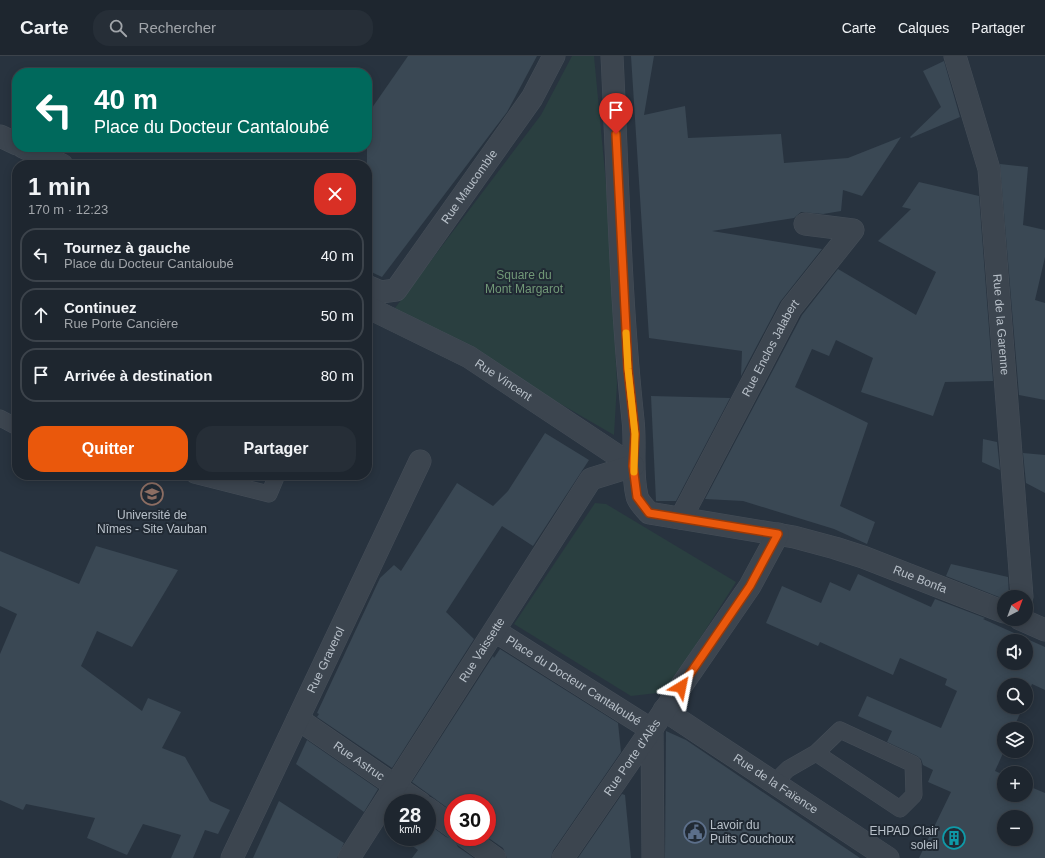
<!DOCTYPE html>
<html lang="fr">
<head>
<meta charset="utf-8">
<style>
  body { margin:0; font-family:Helvetica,sans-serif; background:#262e37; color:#f1f3f6; height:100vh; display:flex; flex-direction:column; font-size:15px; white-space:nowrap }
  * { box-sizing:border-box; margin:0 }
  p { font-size:13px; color:#a1a5aa }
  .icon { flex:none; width:22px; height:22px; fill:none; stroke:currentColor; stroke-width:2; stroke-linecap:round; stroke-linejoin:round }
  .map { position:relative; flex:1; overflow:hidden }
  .panel { position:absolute; left:12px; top:104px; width:360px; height:320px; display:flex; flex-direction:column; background:#1e262f; border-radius:16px; box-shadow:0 2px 10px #0003,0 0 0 1px #3c434b }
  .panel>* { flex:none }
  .banner { position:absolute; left:12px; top:12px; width:360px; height:84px; border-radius:16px; box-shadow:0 2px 10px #0003,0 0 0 1px #3c434b; background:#00695c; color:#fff; overflow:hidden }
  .needle { width:26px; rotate:41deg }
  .buttons { position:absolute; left:997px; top:534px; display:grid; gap:8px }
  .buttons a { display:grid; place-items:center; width:36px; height:36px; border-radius:50%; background:#1e262f; box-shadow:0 2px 10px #0003,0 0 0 1px #3c434b; font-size:20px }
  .speed { position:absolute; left:384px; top:738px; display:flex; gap:8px; font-size:20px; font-weight:700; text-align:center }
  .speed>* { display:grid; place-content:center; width:52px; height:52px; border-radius:50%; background:#1e262f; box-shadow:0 2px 10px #0003,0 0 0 1px #3c434b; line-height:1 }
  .speed small { font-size:10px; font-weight:400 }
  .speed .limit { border:6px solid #d22; background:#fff; color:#111 }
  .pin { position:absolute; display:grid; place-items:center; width:34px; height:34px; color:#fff; margin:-41px -17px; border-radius:50% 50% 50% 0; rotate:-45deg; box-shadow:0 0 4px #0007 }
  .pin .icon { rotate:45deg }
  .me { position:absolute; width:44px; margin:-22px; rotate:35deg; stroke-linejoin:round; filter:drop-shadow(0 0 3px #0008) }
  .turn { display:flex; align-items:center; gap:14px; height:84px; padding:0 16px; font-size:18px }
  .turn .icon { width:52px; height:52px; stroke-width:2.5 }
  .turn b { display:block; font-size:28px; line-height:34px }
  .round { display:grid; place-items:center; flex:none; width:42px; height:42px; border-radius:16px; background:#262e37 }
  .head { display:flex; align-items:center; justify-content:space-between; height:68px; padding:0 16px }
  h1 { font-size:24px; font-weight:700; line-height:30px }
  .cta { display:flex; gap:8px; margin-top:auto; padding:8px 16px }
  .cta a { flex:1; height:46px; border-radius:16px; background:#ea580c; color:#fff; font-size:16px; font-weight:700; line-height:46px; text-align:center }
  .cta a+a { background:#262e37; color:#f1f3f6 }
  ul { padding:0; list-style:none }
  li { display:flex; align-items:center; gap:12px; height:54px; margin:0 8px 6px; padding:0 8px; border:2px solid #3c434b; border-radius:16px }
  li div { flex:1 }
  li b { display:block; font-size:15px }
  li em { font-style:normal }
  header { display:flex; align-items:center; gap:24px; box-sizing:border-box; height:56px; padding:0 20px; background:#1e262f; border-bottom:1px solid #3c434b }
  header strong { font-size:19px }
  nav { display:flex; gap:22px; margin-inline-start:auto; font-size:14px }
  .search { width:280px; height:36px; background:#262e37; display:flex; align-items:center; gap:10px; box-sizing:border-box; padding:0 14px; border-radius:16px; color:#a1a5aa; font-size:15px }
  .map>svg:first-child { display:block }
</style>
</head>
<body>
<header>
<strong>Carte</strong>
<div class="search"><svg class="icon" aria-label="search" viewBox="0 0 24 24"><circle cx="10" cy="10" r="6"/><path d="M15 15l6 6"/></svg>Rechercher</div>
<nav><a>Carte</a><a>Calques</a><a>Partager</a></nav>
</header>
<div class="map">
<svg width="1045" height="802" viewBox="0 0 1045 802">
  <rect width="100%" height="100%" fill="#28333f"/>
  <g fill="#2a3f40">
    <polygon points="572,0 594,0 607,138 617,328 614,379 395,252 541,59"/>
    <polygon points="595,447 606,448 736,526 666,636 631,640 514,568"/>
  </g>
  <g fill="#3a4854" fill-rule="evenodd">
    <polygon points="408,0 537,0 507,56 382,221 367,214 367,59"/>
    <polygon points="631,0 654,0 644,59 685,50 688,82 781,78 784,107 848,102 901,81 862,140 843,134 841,155 823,158 801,156 794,162 712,175 822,193 780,246 741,320 742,295 649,282"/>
    <polygon points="944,5 960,61 911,82 910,81 941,51 923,15"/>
    <polygon points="1000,108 1028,111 1023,169 1045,174 1045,201 1035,244 1045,247 1045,344 1019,339"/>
    <polygon points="919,126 979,140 993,325 945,326 933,360 861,336 873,302 836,284 829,300 812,293 795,331 868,367 840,450 875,466 867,488 834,473 743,445 705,443 802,259 838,213 916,259 936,216 878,185 911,153 902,151"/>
    <polygon points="651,340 730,342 676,445 656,445"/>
    <polygon points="545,377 589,404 533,490 502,470 470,519 446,556 474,583 392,712 317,661 319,658 317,657 380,522 394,509 401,515 457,427 493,450 508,435"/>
    <polygon points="983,383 997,386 1000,414 982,406"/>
    <polygon points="1023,397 1045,399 1045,437 1026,427"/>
    <polygon points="96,490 178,514 132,591 97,575 81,610 142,655 148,642 181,656 162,692 185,701 210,745 230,754 218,778 205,774 193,802 171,802 181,779 143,768 127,799 87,782 95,762 26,748 23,754 0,744 0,598 17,558 0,550 0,495 79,528"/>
    <polygon points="951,508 1008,521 1009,541 1004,541 1004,543 946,520"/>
    <path d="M858,518L931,551L935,543L985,562L983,563L1045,591V634L1032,628L1026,643V629H1004V651H1023L1013,673H1004V695L995,715L1004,719V739H1026V729L1045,737V802H919L951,736L928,726L933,714L923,709L921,703L917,700L887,686L892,675L858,660L867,640L941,672L957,635L945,629L947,623L900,602L893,619L820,586L818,590L766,567L782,530L821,547L830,526L850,535ZM1004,585H1026V607H1004ZM1004,761H1026V783H1004Z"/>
    <polygon points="500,593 618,667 621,696 553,795 551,802 507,802 503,792 487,781 487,747 453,747 453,756 412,726 493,600 494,602"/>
    <polygon points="666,675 686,684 860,802 665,802"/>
    <polygon points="307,684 378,733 364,756 296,708"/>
    <polygon points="622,738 625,739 631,802 578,802"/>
    <polygon points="279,745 344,787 337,802 253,802"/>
    <polygon points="393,756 393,776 384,770"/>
    <polygon points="427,767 446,781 454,783 458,791 474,802 412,802 418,794 400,781 427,781"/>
  </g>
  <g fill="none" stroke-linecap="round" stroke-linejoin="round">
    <g stroke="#454e58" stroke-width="17">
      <g id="lane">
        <polyline points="0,362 17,371"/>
        <polyline points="194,419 269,438 277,419"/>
        <polyline points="774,727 788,713 816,697 840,674 913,708 914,739 900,753 816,697"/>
      </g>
    </g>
    <g stroke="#454e58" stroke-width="23">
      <g id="street">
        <path id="s1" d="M612,0C618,121 620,243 633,364C636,389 631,415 637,440C638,446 645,452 649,457L794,481L835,492L863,501L1004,556"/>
        <path id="s2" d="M955,0L989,113L1022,541"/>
        <polyline points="0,80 17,88"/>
        <polyline points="23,91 62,109"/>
        <path id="s3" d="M367,230L381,236L396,234L532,42L554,0"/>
        <path id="s4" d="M367,251L469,301L633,410"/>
        <path id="s5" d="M681,462L791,252L853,174L805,168"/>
        <polyline points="1020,563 1045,574"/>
        <path id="s6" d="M495,575L652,674"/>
        <path id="s7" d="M664,654L888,802"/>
        <path id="s8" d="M298,663L420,747"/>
        <polyline points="652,674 653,802"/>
        <polyline points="427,752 453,771"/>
        <polyline points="466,781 495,802"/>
        <path id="s9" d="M232,802L420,405"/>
        <path id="s10" d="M349,802L591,423L633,410"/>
        <path id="s11" d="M563,802L750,530L778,478"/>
      </g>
    </g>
    <use href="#lane" stroke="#3c454f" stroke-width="16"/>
    <use href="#street" stroke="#3c454f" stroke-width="22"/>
  </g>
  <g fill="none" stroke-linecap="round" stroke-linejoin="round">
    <g stroke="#983908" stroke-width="10">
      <polyline id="route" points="616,78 628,313 635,378 633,410 637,441 649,457 778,478 750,530 681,631"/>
    </g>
    <use href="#route" stroke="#ea580c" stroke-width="7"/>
    <polyline stroke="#f59e0b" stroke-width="7" points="626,277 628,313 635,378 634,416"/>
  </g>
  <defs>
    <g id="university-ring" transform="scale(1.15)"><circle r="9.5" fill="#212a34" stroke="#8d6e63" stroke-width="1.5"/><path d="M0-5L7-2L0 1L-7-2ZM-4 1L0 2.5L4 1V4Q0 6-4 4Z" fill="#8d6e63"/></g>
    <g id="civic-ring" transform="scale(1.15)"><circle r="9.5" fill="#212a34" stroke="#5c6f8a" stroke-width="1.5"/><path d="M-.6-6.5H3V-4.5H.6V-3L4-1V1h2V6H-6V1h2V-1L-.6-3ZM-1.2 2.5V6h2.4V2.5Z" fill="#5c6f8a"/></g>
    <g id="building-ring" transform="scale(1.15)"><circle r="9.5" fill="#212a34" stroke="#0f9aa8" stroke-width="1.5"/><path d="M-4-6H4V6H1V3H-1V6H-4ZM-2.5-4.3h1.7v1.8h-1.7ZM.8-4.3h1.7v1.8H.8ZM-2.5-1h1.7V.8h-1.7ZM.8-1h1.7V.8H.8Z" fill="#0f9aa8"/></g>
  </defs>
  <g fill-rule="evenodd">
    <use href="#university-ring" x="152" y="438"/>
    <use href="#civic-ring" x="695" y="776"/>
    <use href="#building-ring" x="954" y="782"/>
  </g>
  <g text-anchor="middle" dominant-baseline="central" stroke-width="4" stroke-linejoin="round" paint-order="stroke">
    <g font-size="12" fill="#b8c0c9" stroke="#212a34">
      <text stroke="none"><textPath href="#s3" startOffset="157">Rue Maucomble</textPath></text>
      <text stroke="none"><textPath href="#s2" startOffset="274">Rue de la Garenne</textPath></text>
      <text stroke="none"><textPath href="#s5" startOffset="192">Rue Enclos Jalabert</textPath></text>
      <text stroke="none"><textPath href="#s4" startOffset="155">Rue Vincent</textPath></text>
      <text stroke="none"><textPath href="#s1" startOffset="742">Rue Bonfa</textPath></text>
      <text stroke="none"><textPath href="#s10" startOffset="247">Rue Vaissette</textPath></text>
      <text stroke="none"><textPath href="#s9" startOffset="219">Rue Graverol</textPath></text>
      <text stroke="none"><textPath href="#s6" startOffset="93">Place du Docteur Cantaloubé</textPath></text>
      <text stroke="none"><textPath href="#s11" startOffset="122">Rue Porte d'Alès</textPath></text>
      <text stroke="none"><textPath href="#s8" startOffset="74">Rue Astruc</textPath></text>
      <text stroke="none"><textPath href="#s7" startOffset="134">Rue de la Faïence</textPath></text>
    </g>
    <g font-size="12" fill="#719877" stroke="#212a34">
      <text x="524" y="219">Square du<tspan x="524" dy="14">Mont Margarot</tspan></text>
    </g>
    <g font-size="12" fill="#b8c0c9" stroke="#212a34">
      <text x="152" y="459">Université de<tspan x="152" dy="14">Nîmes - Site Vauban</tspan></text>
      <text x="710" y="769" text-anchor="start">Lavoir du<tspan x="710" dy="14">Puits Couchoux</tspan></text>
      <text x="938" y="775" text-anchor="end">EHPAD Clair<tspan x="938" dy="14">soleil</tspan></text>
    </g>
  </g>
</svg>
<div class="buttons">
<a><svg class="needle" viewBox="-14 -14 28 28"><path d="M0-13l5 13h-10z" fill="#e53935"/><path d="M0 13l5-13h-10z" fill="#a1a5aa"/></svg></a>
<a><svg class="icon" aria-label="sound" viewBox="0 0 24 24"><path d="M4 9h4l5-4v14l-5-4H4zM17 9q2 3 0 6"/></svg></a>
<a><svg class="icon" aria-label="search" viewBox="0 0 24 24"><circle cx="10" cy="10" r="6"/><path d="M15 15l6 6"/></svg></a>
<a><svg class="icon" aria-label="layers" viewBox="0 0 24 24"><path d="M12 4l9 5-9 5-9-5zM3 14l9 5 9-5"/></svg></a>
<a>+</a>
<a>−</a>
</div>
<div class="speed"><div>28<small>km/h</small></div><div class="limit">30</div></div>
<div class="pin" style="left:616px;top:78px;background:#d93025"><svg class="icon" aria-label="arrive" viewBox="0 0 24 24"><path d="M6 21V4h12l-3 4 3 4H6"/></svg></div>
<svg class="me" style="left:681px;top:631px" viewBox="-20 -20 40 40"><path d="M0-17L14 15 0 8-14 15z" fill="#ea580c" stroke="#fff" stroke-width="4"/></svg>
<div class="banner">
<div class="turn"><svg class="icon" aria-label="left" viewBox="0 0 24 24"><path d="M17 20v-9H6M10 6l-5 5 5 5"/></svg><div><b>40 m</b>Place du Docteur Cantaloubé</div></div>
</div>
<section class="panel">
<div class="head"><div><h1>1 min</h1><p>170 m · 12:23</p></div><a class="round" style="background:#d93025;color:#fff"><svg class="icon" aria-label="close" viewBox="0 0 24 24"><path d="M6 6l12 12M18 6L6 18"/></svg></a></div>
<ul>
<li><svg class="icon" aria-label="left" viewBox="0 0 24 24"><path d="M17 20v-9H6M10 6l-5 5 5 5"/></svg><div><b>Tournez à gauche</b><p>Place du Docteur Cantaloubé</p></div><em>40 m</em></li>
<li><svg class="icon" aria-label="ahead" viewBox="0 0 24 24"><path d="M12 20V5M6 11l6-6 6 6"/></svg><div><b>Continuez</b><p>Rue Porte Cancière</p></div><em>50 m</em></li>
<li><svg class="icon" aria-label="arrive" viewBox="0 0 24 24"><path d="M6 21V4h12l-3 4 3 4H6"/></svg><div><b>Arrivée à destination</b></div><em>80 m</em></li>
</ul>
<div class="cta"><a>Quitter</a><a>Partager</a></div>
</section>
</div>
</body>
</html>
